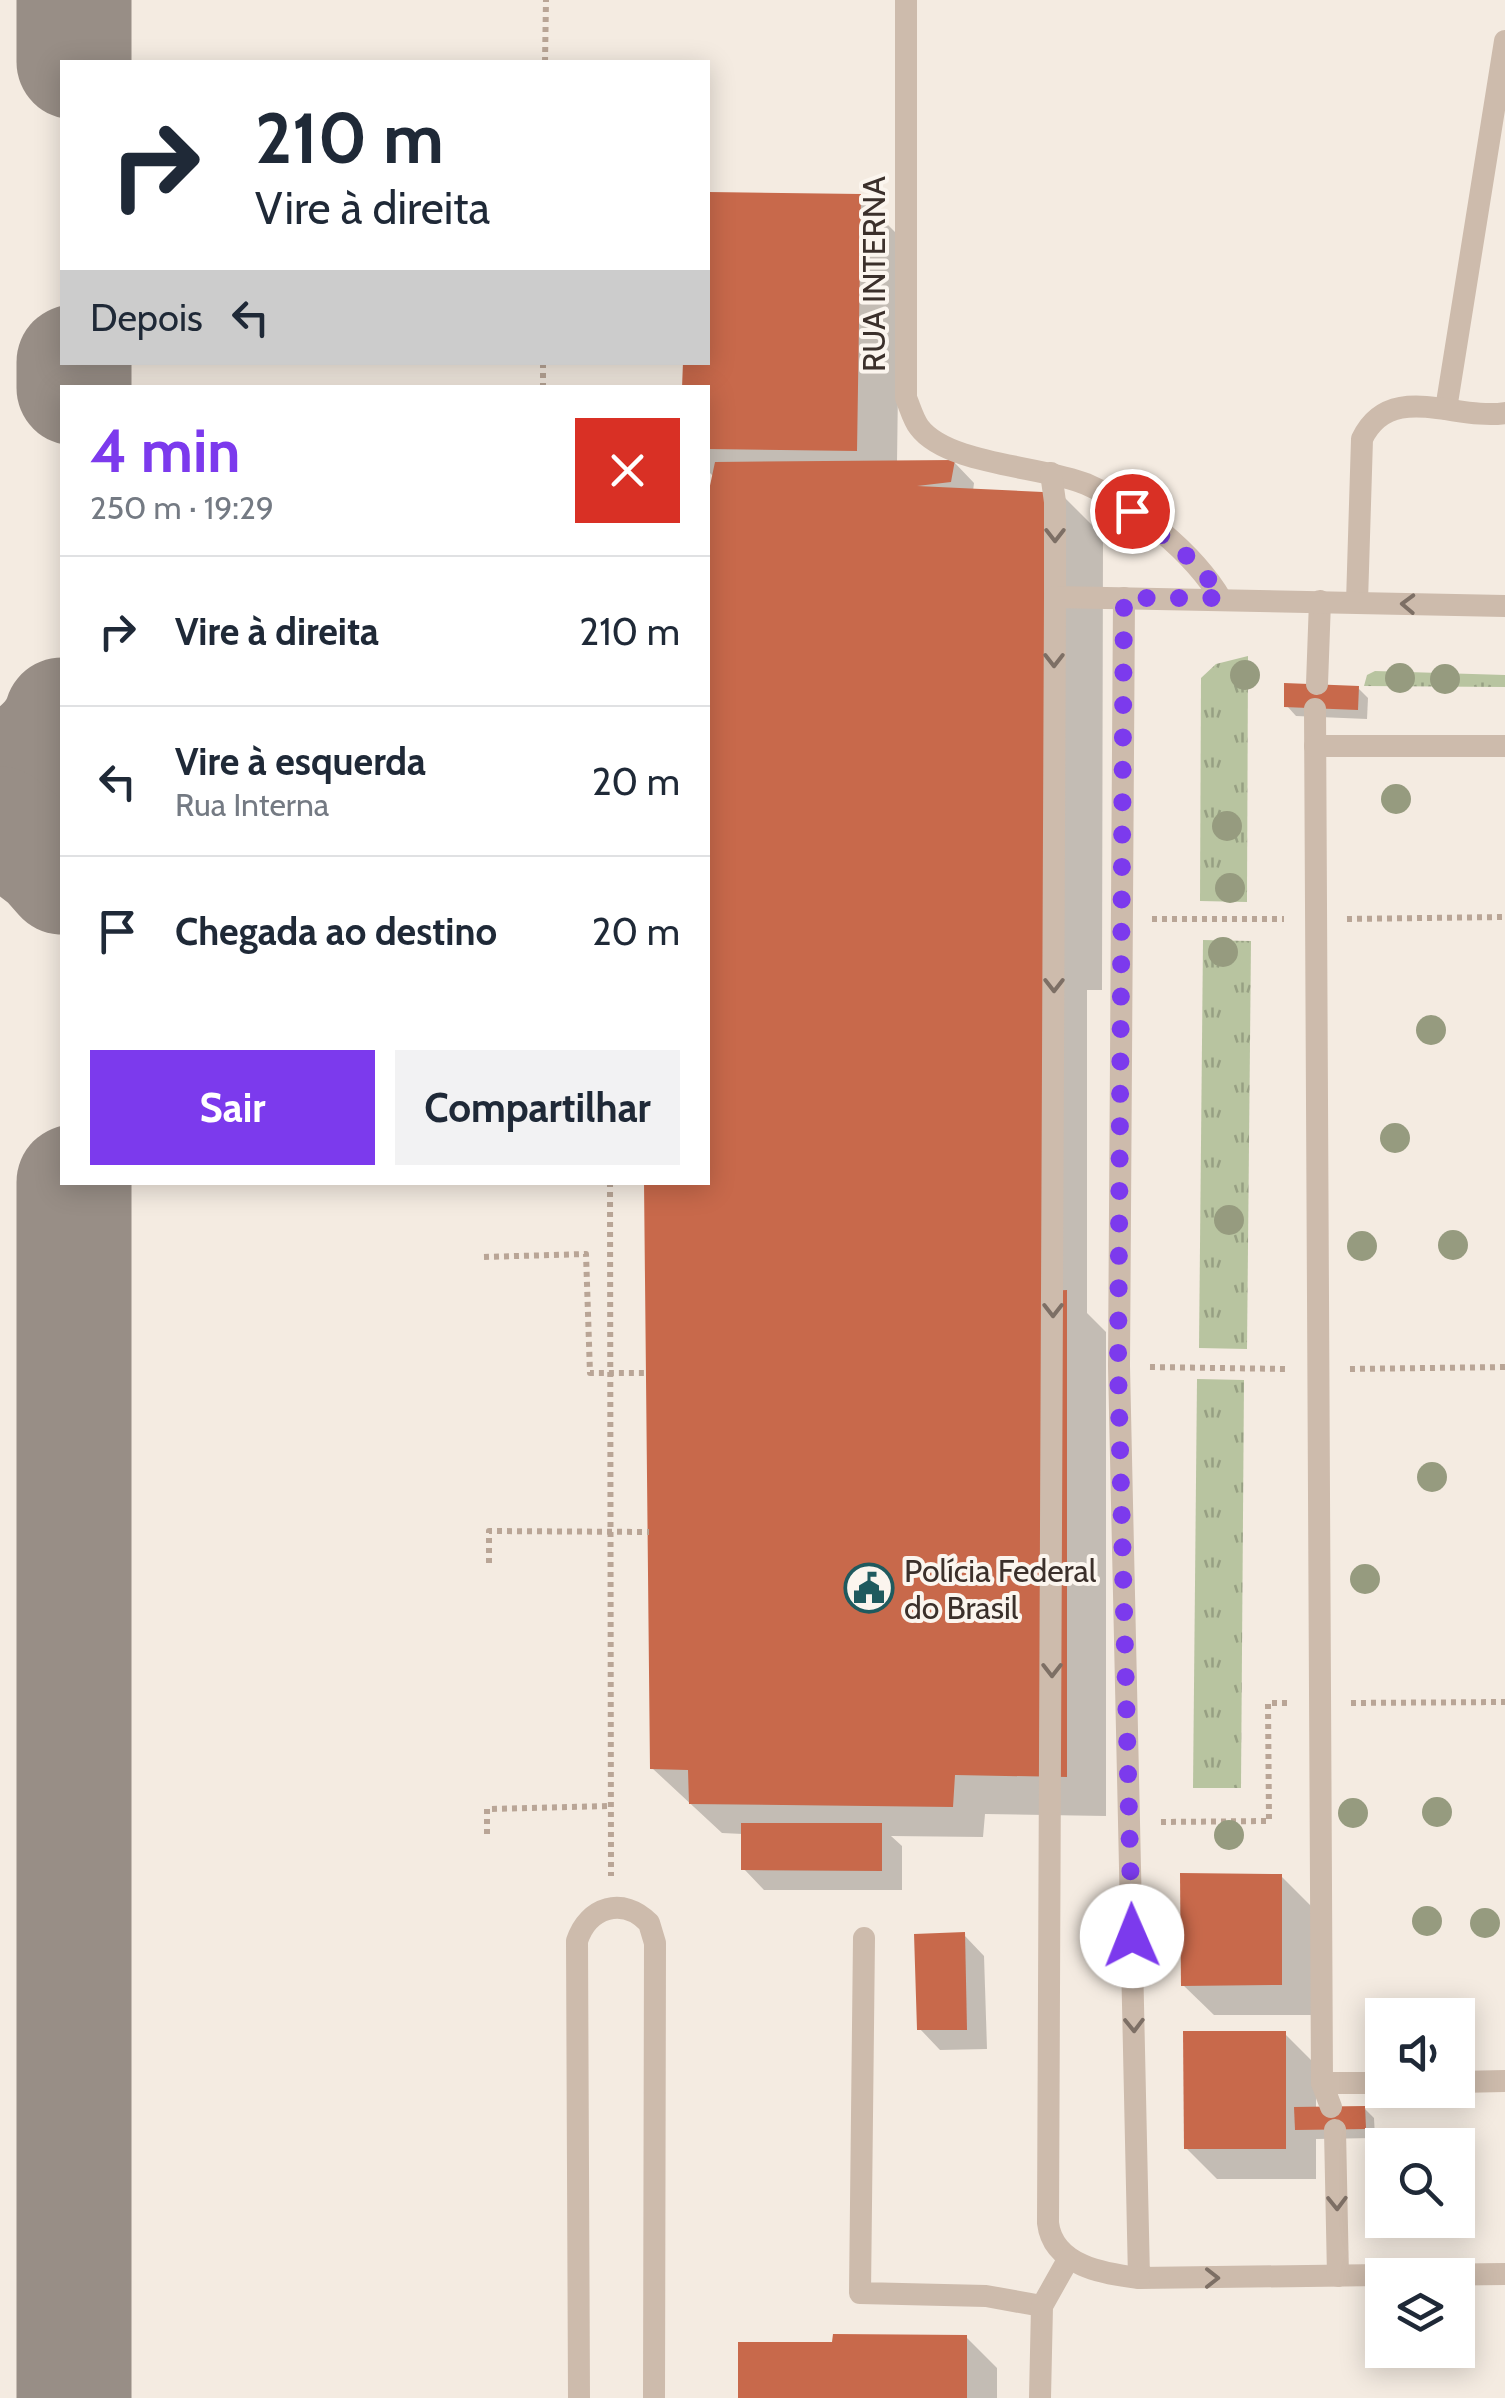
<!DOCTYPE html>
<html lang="pt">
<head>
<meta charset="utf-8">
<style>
  body { margin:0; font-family:Cabin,sans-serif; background:#f2f2f3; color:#1f2937; height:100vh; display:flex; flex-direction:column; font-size:38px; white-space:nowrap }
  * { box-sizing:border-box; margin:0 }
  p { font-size:32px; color:#747a83 }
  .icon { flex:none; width:55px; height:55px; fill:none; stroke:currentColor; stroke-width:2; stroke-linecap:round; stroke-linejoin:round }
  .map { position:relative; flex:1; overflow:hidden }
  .side { position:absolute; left:60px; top:385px; width:650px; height:800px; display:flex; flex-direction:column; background:#fff; border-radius:0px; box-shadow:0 5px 25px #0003 }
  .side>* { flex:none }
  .guide { position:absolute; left:60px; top:60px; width:650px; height:305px; border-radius:0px; box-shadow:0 5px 25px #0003; background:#fff; color:#1f2937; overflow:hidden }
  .buttons { position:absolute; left:1365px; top:1998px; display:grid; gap:20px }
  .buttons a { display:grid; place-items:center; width:110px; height:110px; border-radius:0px; background:#fff; box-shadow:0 5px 25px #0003; font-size:50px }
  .pin { position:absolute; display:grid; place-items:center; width:85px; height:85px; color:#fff; margin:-42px; border:5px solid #fff; border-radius:50%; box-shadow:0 2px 10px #0007 }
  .me { position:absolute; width:110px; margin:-55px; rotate:359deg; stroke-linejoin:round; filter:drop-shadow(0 0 8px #0008) }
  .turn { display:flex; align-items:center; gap:35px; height:210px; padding:0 30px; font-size:45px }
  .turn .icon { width:130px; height:130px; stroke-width:2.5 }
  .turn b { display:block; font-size:70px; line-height:85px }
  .then { display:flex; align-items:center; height:95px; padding:0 30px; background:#0003; gap:20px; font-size:38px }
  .round { display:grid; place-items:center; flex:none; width:105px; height:105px; border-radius:0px; background:#f2f2f3 }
  .overview { display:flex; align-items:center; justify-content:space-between; height:170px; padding:0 30px }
  h1 { font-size:60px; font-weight:700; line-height:75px; color:#7c3aed }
  .cta { display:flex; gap:20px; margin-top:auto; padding:20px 30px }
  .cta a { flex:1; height:115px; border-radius:0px; background:#7c3aed; color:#fff; font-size:40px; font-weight:700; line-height:115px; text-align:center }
  .cta a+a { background:#f2f2f3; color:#1f2937 }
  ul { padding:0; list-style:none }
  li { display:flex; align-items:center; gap:30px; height:150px; padding:0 30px; border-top:2px solid #e0e1e3 }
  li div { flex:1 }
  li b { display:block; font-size:38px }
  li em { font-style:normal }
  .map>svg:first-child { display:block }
</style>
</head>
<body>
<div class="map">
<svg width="1505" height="2398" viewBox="0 0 1505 2398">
  <defs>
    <pattern id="grass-tufts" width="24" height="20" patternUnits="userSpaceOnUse" patternTransform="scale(2.5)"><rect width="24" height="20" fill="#b8c4a0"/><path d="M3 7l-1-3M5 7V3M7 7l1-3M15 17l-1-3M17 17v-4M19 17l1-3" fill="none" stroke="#97a083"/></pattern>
  </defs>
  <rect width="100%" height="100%" fill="#f4ebe1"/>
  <g fill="url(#grass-tufts)">
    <polygon points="1248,656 1247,902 1200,901 1201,678 1216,664"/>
    <polygon points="1375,671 1505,675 1505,687 1364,686 1367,675"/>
    <polygon points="1203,940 1251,941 1247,1349 1199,1348"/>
    <polygon points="1197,1379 1244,1380 1241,1788 1193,1788"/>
  </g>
  <g fill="#0003">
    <polygon points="708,194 860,197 900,237 897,463 954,462 974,483 973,491 1063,496 1103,536 1102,990 1087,990 1087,1313 1106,1332 1106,1816 985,1814 983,1837 891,1836 902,1846 902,1890 764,1890 744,1869 743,1834 722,1833 652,1768 708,1182 708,496 712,496 715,478 708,471"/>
    <polygon points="1358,688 1368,698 1367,719 1296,716 1287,706"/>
    <polygon points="1281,1876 1312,1907 1312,2015 1214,2015 1183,1985"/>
    <polygon points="964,1935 984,1956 987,2049 940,2050 920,2029"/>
    <polygon points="1285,2034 1316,2065 1316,2109 1364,2108 1374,2118 1375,2138 1316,2139 1316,2179 1217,2179 1186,2148"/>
    <polygon points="966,2337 997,2368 997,2398 741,2398 831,2344"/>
  </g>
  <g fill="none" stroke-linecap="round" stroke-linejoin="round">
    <g stroke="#988e86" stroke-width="115">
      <polyline points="74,0 74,62"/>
      <polyline points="74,362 74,388"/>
      <path d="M0,780C23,761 53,744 62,715"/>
      <polyline points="0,824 47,860 62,877"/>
      <polyline points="74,2398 74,1182"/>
    </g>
  </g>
  <g fill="#c8694b">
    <polygon points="708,192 861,194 857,451 708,449 708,388 682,388 683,362 708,362"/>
    <polygon points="955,460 951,482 917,486 1064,493 1048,1291 1067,1290 1067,1777 955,1775 953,1807 689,1804 688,1770 650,1769 644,1182 708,1182 708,495 715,462"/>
    <polygon points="1284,683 1359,686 1358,710 1284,707"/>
    <polygon points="741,1823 882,1823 882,1871 741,1870"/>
    <polygon points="1180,1873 1282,1874 1282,1985 1181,1986"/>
    <polygon points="965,1932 967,2030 917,2030 914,1934"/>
    <polygon points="1183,2031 1286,2031 1286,2149 1184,2149"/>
    <polygon points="1365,2106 1366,2129 1295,2130 1294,2107"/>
    <polygon points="833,2334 967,2335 967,2398 738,2398 738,2342 832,2342"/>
  </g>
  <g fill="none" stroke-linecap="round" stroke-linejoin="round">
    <g stroke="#b9a596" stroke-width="6" stroke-dasharray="5 5" stroke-linecap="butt">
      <polyline points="545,62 546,0"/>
      <polyline points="543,388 543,362"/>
      <polyline points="1152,919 1284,919"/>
      <polyline points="1347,919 1505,917"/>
      <polyline points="610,1182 611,1876"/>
      <polyline points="1150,1367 1287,1369"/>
      <polyline points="1350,1369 1505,1367"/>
      <polyline points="1351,1703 1505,1702"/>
      <polyline points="1161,1822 1269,1821 1268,1703 1289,1703"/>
      <polyline points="487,1834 487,1809 612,1806"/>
    </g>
    <g stroke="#cdbbac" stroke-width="22">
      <path d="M906,0V398C910,407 913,419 919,427C947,465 1043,466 1086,484C1135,505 1194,553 1221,599"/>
      <polyline points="1446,409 1505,41"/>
      <polyline points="1051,473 1055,502 1055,597"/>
      <polyline points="1124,598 1119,1366 1139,2278 1382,2275"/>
      <path d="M1357,602L1362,439C1390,380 1456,421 1505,413"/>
      <polyline points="1317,684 1320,601"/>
      <polyline points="1315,709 1322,2083 1331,2107"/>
      <polyline points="1315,746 1505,746"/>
      <polyline points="864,1938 860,2293 986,2296 1042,2306"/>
      <polyline points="1458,2082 1505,2081"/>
      <polyline points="1322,2083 1382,2083"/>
      <polyline points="1335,2130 1338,2276"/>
      <polyline points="1418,2275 1505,2274"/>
      <path d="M1139,2278C1105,2274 1053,2266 1048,2223L1055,597L1505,606"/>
      <path d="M579,2398L577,1941C588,1907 623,1896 649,1923L655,1943L654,2398"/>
      <polyline points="1040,2398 1042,2306 1069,2258"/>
    </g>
    <g stroke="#b9a596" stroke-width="6" stroke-dasharray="5 5" stroke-linecap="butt">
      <polyline points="484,1257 586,1254 590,1373 648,1373"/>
      <polyline points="489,1563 489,1531 649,1532"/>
    </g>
  </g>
  <g fill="#969b7f">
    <circle cx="1245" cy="675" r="15"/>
    <circle cx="1400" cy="678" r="15"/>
    <circle cx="1445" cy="679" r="15"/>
    <circle cx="1396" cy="799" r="15"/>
    <circle cx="1227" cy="826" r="15"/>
    <circle cx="1230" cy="888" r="15"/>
    <circle cx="1223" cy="952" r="15"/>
    <circle cx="1431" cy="1030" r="15"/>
    <circle cx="1395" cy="1138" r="15"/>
    <circle cx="1229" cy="1220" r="15"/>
    <circle cx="1453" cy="1245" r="15"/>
    <circle cx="1362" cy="1246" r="15"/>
    <circle cx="1432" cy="1477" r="15"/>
    <circle cx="1365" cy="1579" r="15"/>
    <circle cx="1437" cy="1812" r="15"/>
    <circle cx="1353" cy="1813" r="15"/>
    <circle cx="1229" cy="1835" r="15"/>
    <circle cx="1427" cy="1921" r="15"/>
    <circle cx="1485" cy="1923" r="15"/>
  </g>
  <defs><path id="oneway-chevron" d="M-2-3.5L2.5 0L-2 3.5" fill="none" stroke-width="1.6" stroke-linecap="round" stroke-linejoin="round" transform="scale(2.5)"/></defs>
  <g stroke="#7d6f65">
    <use href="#oneway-chevron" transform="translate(1055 535) rotate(90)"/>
    <use href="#oneway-chevron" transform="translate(1408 604) rotate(-178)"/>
    <use href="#oneway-chevron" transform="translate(1054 660) rotate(90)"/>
    <use href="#oneway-chevron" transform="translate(1054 985) rotate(90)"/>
    <use href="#oneway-chevron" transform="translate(1053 1310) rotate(90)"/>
    <use href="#oneway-chevron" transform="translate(1052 1670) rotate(90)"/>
    <use href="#oneway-chevron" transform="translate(1134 2025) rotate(89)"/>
    <use href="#oneway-chevron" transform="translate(1337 2203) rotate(89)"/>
    <use href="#oneway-chevron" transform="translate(1212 2278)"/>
  </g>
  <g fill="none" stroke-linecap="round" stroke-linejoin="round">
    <polyline stroke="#7c3aed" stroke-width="18" stroke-dasharray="0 32.4" points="1132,1936 1118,1366 1124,598 1221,598 1200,567 1132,511"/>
  </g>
  <defs>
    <g id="civic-ring" transform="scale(2.5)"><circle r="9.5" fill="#fbf5ee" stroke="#1f5a5e" stroke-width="1.5"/><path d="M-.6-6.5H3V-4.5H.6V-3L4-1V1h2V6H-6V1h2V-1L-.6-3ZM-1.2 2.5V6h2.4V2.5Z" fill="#1f5a5e"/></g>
  </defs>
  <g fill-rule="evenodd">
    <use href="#civic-ring" x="869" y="1588"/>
  </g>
  <g text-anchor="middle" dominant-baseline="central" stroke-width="8" stroke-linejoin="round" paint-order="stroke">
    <g font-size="32" fill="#3b302b" stroke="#fbf5ee">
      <text transform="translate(873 274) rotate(-90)">RUA INTERNA</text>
    </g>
    <g font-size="32" fill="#3b302b" stroke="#fbf5ee" text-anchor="start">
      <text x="904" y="1570">Polícia Federal<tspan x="904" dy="37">do Brasil</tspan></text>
    </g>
  </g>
</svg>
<div class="buttons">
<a><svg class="icon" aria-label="sound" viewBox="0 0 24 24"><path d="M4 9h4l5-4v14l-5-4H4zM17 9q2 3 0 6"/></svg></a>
<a><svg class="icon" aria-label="search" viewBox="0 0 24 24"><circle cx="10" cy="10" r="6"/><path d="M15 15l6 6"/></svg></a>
<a><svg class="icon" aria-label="layers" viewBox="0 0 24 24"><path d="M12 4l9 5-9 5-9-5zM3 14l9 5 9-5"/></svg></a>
</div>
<div class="pin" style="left:1132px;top:511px;background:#d93025"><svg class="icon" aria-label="arrive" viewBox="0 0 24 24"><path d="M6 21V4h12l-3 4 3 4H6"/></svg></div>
<svg class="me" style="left:1132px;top:1936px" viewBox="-20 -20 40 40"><circle r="19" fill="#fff"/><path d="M0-13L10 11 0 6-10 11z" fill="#7c3aed"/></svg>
<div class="guide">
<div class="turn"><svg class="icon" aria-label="right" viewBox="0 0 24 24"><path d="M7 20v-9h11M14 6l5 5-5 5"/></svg><div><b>210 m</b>Vire à direita</div></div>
<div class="then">Depois<svg class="icon" aria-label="left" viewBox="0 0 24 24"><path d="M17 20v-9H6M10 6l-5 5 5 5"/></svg></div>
</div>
<section class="side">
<div class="overview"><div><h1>4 min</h1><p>250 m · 19:29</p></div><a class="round" style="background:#d93025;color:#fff"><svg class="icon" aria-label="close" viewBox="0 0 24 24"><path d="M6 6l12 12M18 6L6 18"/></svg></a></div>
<ul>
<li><svg class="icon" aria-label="right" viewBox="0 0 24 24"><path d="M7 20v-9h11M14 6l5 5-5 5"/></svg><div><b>Vire à direita</b></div><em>210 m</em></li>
<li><svg class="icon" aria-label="left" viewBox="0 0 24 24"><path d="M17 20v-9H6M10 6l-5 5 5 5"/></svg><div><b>Vire à esquerda</b><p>Rua Interna</p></div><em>20 m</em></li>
<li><svg class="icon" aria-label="arrive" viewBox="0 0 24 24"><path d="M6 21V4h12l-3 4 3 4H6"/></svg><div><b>Chegada ao destino</b></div><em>20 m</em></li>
</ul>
<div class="cta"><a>Sair</a><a>Compartilhar</a></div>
</section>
</div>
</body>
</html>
